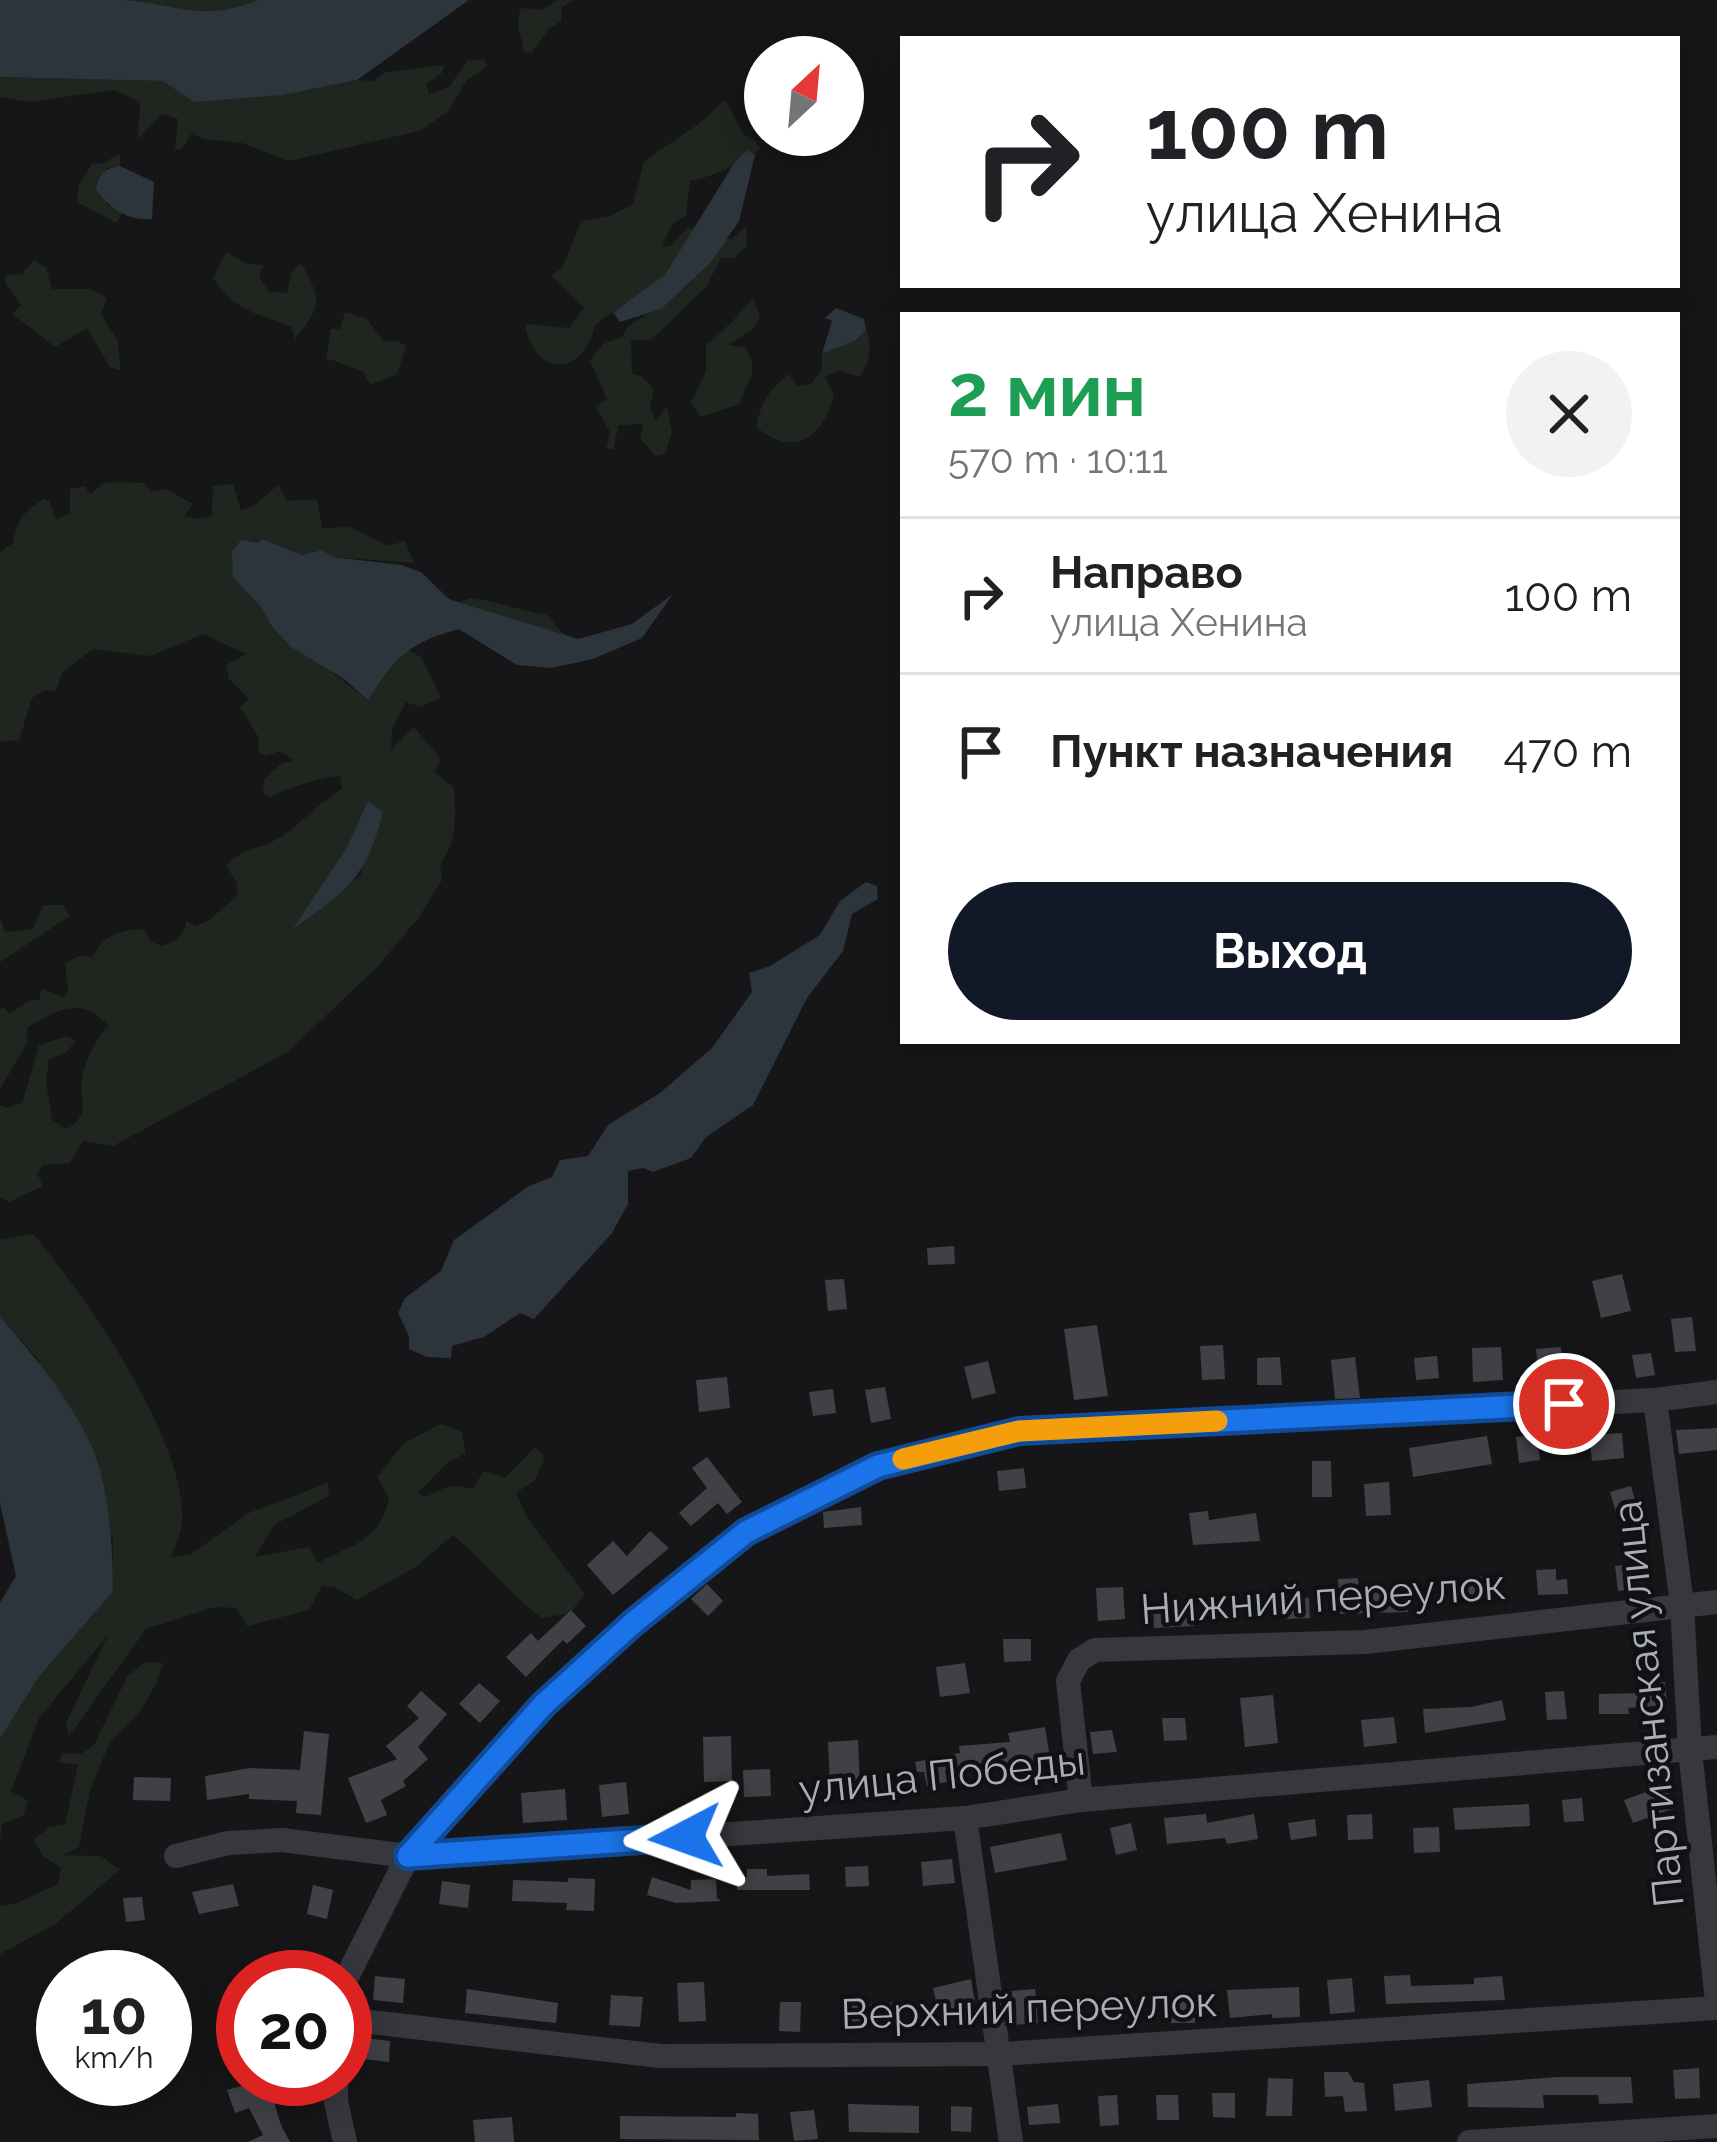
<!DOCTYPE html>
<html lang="ru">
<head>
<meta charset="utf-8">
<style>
  body { margin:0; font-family:Raleway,sans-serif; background:#f2f2f2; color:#202124; height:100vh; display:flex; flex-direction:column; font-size:45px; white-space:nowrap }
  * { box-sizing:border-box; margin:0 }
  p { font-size:39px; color:#757577 }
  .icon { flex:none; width:66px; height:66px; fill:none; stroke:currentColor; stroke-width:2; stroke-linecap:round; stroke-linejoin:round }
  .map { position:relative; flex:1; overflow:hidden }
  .panel { position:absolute; left:900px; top:312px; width:780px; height:732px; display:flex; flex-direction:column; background:#fff; border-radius:0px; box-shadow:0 6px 30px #0003 }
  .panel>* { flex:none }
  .banner { position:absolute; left:900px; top:36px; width:780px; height:252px; border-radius:0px; box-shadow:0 6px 30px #0003; background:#fff; color:#202124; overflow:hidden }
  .needle { width:78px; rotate:26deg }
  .tools { position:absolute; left:744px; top:36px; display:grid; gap:24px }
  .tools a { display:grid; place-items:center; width:120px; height:120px; border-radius:50%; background:#fff; box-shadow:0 6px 30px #0003; font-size:60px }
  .speed { position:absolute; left:36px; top:1950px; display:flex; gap:24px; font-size:60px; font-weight:700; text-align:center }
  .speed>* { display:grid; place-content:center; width:156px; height:156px; border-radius:50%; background:#fff; box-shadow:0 6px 30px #0003; line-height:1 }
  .speed small { font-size:30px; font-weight:400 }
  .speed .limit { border:18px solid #d22; background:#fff; color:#111 }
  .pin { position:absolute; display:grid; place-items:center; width:102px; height:102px; color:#fff; margin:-51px; border:6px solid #fff; border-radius:50%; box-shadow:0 3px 12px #0007 }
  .me { position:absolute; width:132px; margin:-66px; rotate:266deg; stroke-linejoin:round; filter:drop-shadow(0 0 9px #0008) }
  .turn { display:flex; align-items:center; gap:42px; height:252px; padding:0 48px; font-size:54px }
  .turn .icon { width:156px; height:156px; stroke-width:2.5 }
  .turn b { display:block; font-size:84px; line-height:102px }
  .round { display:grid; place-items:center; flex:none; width:126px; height:126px; border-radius:63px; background:#f2f2f2 }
  .summary { display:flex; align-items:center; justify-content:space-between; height:204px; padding:0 48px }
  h1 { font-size:72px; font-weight:700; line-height:90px; color:#1e9e55 }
  .cta { display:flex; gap:24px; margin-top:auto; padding:24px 48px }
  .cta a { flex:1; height:138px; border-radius:72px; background:#111827; color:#fff; font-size:48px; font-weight:700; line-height:138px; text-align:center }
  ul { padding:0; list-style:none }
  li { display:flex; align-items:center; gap:36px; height:156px; padding:0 48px; border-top:3px solid #e0e0e0 }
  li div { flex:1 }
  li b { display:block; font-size:45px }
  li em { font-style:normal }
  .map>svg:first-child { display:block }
</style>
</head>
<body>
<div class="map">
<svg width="1717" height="2142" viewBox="0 0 1717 2142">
  <rect width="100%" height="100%" fill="#161618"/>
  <g fill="#1e261f" fill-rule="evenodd">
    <path d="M126,0H258C213,18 172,13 126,0Z"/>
    <polygon points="557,0 574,0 562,7 561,21 549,29 531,53 524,51 518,27 520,8 543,10"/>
    <polygon points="468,60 484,60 487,66 466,81 448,112 419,131 289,161 242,143 204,139 191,134 182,149 175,149 178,119 162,114 138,139 140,102 114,90 28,102 0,97 0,77 164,81 283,95 357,80 373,81 386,72 445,65 441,74 426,84 429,94 449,87"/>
    <path d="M725,99L743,134L754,139L760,149C751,160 706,179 690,181L686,215L671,226L662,247L671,246L687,228L712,226L718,238L732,239L746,226L747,245L735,258H721L706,287L651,340H631L632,374L641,376L654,389L650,407L656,421L667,406L672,432L665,454L655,456L640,438L643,424L619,425L613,449H606L610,432L596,407L607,399L590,360L603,344L622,337L627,327L668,301L626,302L595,325C582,382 532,373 525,324L570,328L584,307L551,276L563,267L581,221L610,216L633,204L644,161L700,123Z"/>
    <polygon points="120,153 120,166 106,168 107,205 122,213 117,223 77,202 79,185 92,164 104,163"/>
    <path d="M226,252L247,264L263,265L259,277L269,292L287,293L292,271L301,263C322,299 322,307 295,339L291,326C254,312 237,313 213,278Z"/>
    <polygon points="34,260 46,268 52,289 91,289 107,298 101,315 117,339 121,371 110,367 87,328 55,347 12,314 21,305 6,285 5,275 22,274"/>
    <path d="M753,298L760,318L752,330L728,345L746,348C761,376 747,377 740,404L701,417L691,403L706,371V344C716,340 745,308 753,298Z"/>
    <polygon points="345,312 367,319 384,342 396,340 406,346 397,374 370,385 363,371 326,358 331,329 340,329"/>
    <path d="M866,330C873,345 870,364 859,377L839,370L825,377L834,394C823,438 796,459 756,427C761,402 769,389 789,374L798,386L811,384L822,369V354L855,341Z"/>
    <path d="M121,482L144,483L151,492L166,489L193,504L184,516L196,519L212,516L213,486L233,484L241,510L255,505L278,485L287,501L317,499L322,528L350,527L388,546L405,541L414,563L333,557L322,550L302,555L263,539L233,576L262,607L273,628L367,699L407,648L422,658L441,698L420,707L406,702L392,729L391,750L414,727L441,759L435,772L454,788C456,816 457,842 440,865L442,880L419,917L379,965L288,1052L113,1146L83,1141L70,1163L43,1165L37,1173L43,1186L9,1202L0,1198V1105L6,1108L22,1103L39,1045L67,1036L76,1041L65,1053L49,1059L46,1081L52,1120L67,1129C94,1112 77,1098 82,1077C86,1060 96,1037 109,1026C80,995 57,1010 27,1028V1043L0,1089V1009L4,1008L10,1014L30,1000H39L42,989L64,997L68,991L65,963L79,956L93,957C102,934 122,930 144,929L150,941L161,946C175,942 184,937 186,921L196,926L208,921L237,896V883L226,866C240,848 261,849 279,838C302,824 318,802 342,789L340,776C324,776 284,789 271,797L263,793L264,779L281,764L294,760L280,751L266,756L258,752L259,738L240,707L249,699L229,679L226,665L246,654L203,634L150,656L93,649L62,672L56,692L45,690L32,698L19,740L0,742V552L13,543C17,519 24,511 44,499L49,501L56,519L70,514V489L85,486L90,495L104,483ZM369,802L361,875L296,926L347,847Z"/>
    <path d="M470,598C498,601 520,611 547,615L565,636L460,602Z"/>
    <polygon points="43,905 63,905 70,916 0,962 0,917 5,932 33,929"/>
    <path d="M33,1234C84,1292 188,1443 182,1522C181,1534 175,1546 171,1557L191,1554L249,1513L328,1483L329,1496L274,1525L255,1557L309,1547L318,1563C355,1542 378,1544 389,1498L377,1477L404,1443L441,1424L462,1432L466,1453L447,1463L418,1493L427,1497C441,1487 455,1483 472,1489L484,1471L505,1478L535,1447L545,1458L535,1480L516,1493L527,1517L585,1594L570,1613L542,1618C508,1593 485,1562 453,1535L417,1566L357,1600L334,1587L322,1586L309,1610L247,1626L236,1608L215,1607L146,1629L69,1736L66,1723L108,1635L39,1718L11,1791L28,1801L23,1816L2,1824L0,1840V1739L38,1678L113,1590V1539L37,1358L0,1317V1240Z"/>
    <polygon points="145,1662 163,1663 155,1686 139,1713 109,1744 90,1790 79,1847 63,1855 101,1856 120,1870 54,1925 0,1954 0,1906 17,1903 58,1884 61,1868 43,1856 34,1840 49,1827 65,1824 78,1765 58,1762 63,1753 81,1754 94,1745 127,1677"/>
  </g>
  <g fill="#2c353c">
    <path d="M0,0C40,0 82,0 122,0C179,4 199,23 258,0H469L357,80L283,95L194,102L163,81L0,77Z"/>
    <polygon points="747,150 755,155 739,221 712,261 661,309 620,322 613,312 665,275 733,165"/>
    <path d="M120,166L154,182L152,219C127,221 110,209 96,189C99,173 105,168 120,166Z"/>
    <polygon points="836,308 864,319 866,330 855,341 822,354 832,321 825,318"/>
    <path d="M262,539L302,555L322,550L333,557L401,565L421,572L449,599L578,639L632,624L673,594L642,638L593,659L551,668L517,665L459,629C408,643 396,657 368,700L344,679L291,647L273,628L261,607L233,577L232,552L241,540L257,543Z"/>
    <path d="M368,801L383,812C366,879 347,891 293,929L347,847Z"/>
    <polygon points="866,882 877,886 878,899 852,914 843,951 807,998 753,1105 706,1137 691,1158 653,1172 643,1168 628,1171 628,1204 612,1233 534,1319 520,1313 484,1337 452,1346 451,1358 427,1357 409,1349 409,1336 398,1313 405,1298 441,1271 454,1240 529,1186 552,1177 560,1160 588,1156 608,1125 660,1093 712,1048 752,992 749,973 770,966 820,935 840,901"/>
    <path d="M0,1317C34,1355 69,1398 91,1445C109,1483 113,1549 113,1591L38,1678L0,1739V1603L16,1576L0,1503Z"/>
  </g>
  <g fill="#404145">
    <polygon points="954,1246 955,1264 928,1265 927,1248"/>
    <polygon points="1622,1274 1631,1311 1601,1318 1592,1281"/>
    <polygon points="844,1279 847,1309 828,1311 825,1280"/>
    <polygon points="1692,1317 1696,1351 1675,1352 1671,1319"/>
    <polygon points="1097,1325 1108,1396 1074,1400 1064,1329"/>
    <polygon points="1223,1345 1225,1379 1202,1380 1200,1346"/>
    <polygon points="1501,1347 1503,1380 1473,1382 1472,1348"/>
    <polygon points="1561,1347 1564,1378 1539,1381 1536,1349"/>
    <polygon points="1651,1353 1655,1375 1636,1378 1632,1355"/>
    <polygon points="1437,1356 1439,1378 1416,1380 1414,1358"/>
    <polygon points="1280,1357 1282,1385 1257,1385 1257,1358"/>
    <polygon points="1355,1357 1360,1398 1335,1399 1331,1360"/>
    <polygon points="988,1361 996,1393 972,1399 964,1367"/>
    <polygon points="727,1377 730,1408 699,1412 696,1380"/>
    <polygon points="885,1387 891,1419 871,1423 865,1390"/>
    <polygon points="833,1389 836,1413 813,1416 809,1392"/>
    <polygon points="1717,1428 1717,1450 1679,1454 1676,1430"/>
    <polygon points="1622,1433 1624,1458 1592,1461 1589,1435"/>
    <polygon points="1537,1434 1540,1460 1519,1463 1516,1437"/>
    <polygon points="1487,1436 1492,1464 1413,1477 1409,1448"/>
    <polygon points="707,1457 742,1502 727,1514 718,1503 691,1526 679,1513 707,1488 692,1468"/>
    <polygon points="1312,1461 1331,1461 1332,1497 1312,1497"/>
    <polygon points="1024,1468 1026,1488 999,1491 997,1471"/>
    <polygon points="1389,1482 1391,1515 1366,1516 1364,1484"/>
    <polygon points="1631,1486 1638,1511 1617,1516 1610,1492"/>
    <polygon points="861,1507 862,1525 824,1528 823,1512"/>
    <polygon points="1208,1511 1209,1520 1256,1513 1260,1541 1193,1545 1189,1513"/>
    <polygon points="650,1531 669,1548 613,1595 587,1565 613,1541 627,1556"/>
    <polygon points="1640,1563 1644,1588 1618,1591 1615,1566"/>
    <polygon points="1556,1569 1556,1580 1567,1579 1568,1594 1538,1595 1536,1570"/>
    <polygon points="1493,1575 1497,1594 1467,1598 1463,1579"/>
    <polygon points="1358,1578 1358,1587 1407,1586 1408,1612 1340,1614 1338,1579"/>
    <polygon points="707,1584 723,1601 708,1616 691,1599"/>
    <polygon points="1123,1587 1125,1619 1098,1621 1096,1588"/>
    <polygon points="1309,1598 1310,1618 1286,1619 1285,1599"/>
    <polygon points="1193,1602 1194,1626 1154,1628 1153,1604"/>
    <polygon points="571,1610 586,1626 567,1644 563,1640 526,1677 506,1657 531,1633 538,1641"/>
    <polygon points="1003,1639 1031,1639 1031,1661 1004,1662"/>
    <polygon points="965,1663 970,1693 940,1697 936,1667"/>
    <polygon points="1665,1682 1667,1705 1628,1708 1629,1714 1599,1714 1599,1694 1644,1693 1644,1684"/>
    <polygon points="479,1683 500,1701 480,1723 459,1704"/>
    <polygon points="421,1691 447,1714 418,1747 428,1759 403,1781 406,1786 381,1800 387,1815 366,1823 348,1778 397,1759 386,1746 419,1718 407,1706"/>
    <polygon points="1564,1691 1567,1719 1547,1720 1545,1692"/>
    <polygon points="1273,1695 1278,1743 1245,1747 1240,1698"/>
    <polygon points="1502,1700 1506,1720 1425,1733 1423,1709 1471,1707"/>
    <polygon points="1394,1717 1397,1743 1364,1747 1361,1720"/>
    <polygon points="1162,1718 1185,1718 1187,1740 1164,1741"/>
    <polygon points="1045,1727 1051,1764 1014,1769 1014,1763 945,1770 947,1782 927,1786 924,1772 917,1772 915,1762 960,1753 959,1746 1010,1742 1008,1733"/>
    <polygon points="1112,1730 1117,1752 1093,1754 1090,1732"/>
    <polygon points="304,1731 329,1734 321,1815 296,1813 297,1801 249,1799 249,1794 207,1800 205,1776 250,1768 300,1770"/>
    <polygon points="731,1736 732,1781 704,1782 703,1737"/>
    <polygon points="858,1740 860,1785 830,1786 828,1742"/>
    <polygon points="770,1769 771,1796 744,1797 743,1770"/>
    <polygon points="134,1777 171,1778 170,1801 133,1800"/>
    <polygon points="626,1782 629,1814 602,1817 599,1785"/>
    <polygon points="1666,1785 1675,1808 1633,1823 1624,1800"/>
    <polygon points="565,1789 567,1820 523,1823 521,1793"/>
    <polygon points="1582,1798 1584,1821 1564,1822 1562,1800"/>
    <polygon points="1529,1804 1530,1826 1455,1830 1453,1808"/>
    <polygon points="1206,1814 1207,1823 1254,1814 1258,1839 1227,1844 1225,1838 1167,1844 1164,1818"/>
    <polygon points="1372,1814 1373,1839 1348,1840 1347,1815"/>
    <polygon points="1315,1819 1317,1836 1291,1840 1288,1823"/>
    <polygon points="1131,1823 1137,1850 1116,1855 1110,1828"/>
    <polygon points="1439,1827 1440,1852 1414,1853 1413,1828"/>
    <polygon points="1061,1833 1067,1860 995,1873 990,1847"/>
    <polygon points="952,1859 955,1883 923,1886 921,1862"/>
    <polygon points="868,1866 869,1886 846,1887 845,1867"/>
    <polygon points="747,1869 767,1869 767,1876 809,1874 810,1890 737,1890 737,1878 747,1877"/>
    <polygon points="652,1877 691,1890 691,1880 716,1879 717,1898 721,1901 676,1903 647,1895"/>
    <polygon points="568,1878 595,1879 594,1911 566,1910 567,1903 512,1901 513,1880 568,1882"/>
    <polygon points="442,1881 470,1885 468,1908 439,1904"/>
    <polygon points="233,1884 239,1906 199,1914 192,1892"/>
    <polygon points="313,1885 333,1890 327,1919 307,1914"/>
    <polygon points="142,1897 145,1920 126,1922 123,1898"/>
    <polygon points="1410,1975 1411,1986 1474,1984 1474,1978 1502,1976 1505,2000 1386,2004 1384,1976"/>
    <polygon points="375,1976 405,1979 403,2003 373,2000"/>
    <polygon points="1352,1978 1355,2012 1330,2014 1327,1980"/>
    <polygon points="971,1979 975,2003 964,2006 967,2016 941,2022 933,1988"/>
    <polygon points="704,1982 706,2021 679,2022 677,1983"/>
    <polygon points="1299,1987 1300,2017 1272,2018 1272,2014 1230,2018 1227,1990"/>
    <polygon points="467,1989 558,2003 556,2023 465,2013"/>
    <polygon points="1035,1989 1038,2023 1013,2025 1011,1991"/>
    <polygon points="611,1995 643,1997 640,2027 609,2025"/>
    <polygon points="1171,1996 1195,1997 1195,2023 1171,2023"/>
    <polygon points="780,2002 801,2002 800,2032 779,2031"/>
    <polygon points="900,2002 902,2024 841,2026 841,2006"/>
    <polygon points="365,2038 390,2041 389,2062 364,2059"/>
    <polygon points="1699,2068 1700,2098 1675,2099 1673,2070"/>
    <polygon points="1324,2072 1348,2072 1354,2082 1364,2083 1367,2111 1345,2112 1343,2096 1325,2097"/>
    <polygon points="1558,2077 1631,2077 1633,2103 1599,2104 1598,2095 1543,2095 1544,2108 1468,2107 1467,2084"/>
    <polygon points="1268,2078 1293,2079 1292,2116 1266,2116"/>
    <polygon points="267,2079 281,2125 290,2142 248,2142 263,2135 249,2108 235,2113 227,2090"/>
    <polygon points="1429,2080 1432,2107 1395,2111 1393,2084"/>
    <polygon points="1212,2093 1235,2093 1235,2118 1213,2117"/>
    <polygon points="1117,2095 1119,2125 1100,2126 1098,2096"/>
    <polygon points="1156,2095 1178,2095 1179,2120 1157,2120"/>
    <polygon points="848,2104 919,2106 919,2133 849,2132"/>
    <polygon points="1058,2104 1060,2123 1029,2125 1027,2107"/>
    <polygon points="951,2106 972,2107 971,2132 951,2131"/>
    <polygon points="814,2110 818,2139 794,2141 790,2112"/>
    <polygon points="736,2113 758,2114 759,2140 620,2139 620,2116 736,2117"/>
    <polygon points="512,2117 514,2142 475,2142 473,2120"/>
  </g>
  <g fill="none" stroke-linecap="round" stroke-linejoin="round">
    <g stroke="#37383d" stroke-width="24">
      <polyline points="1655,1400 1682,1604 1690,1750 1717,2001"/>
      <polyline points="1081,1800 1068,1681 1079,1660 1095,1650 1365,1642 1717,1602"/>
      <polyline points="965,1818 1011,2142"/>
      <polyline points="176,1856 228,1843 282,1840 408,1856 965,1818 1081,1800 1717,1747"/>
      <polyline points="345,1981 408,1856 543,1705 633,1623 746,1531 878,1466 1019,1431 1655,1400 1717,1392"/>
      <polyline points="345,2019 660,2056 1001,2054 1717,2008"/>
      <polyline points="336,2079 336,2102 345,2142"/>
      <polyline points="1469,2142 1717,2126"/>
    </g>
  </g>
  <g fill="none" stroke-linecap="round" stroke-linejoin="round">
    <g stroke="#114b97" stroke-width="30">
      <polyline id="route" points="686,1837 408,1856 543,1705 633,1623 746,1532 878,1466 1019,1431 1564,1404"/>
    </g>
    <use href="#route" stroke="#1a73e8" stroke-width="21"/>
    <polyline stroke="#f59e0b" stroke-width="21" points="903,1459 1019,1431 1217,1421"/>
  </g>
  <g text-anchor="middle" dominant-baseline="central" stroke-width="9" stroke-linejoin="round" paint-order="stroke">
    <g font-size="42" fill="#a8adb8" stroke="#111113">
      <text transform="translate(1323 1597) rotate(-4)">Нижний переулок</text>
      <text transform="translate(1648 1704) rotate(-96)">Партизанская улица</text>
      <text transform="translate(942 1775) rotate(-6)">улица Победы</text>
      <text transform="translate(1029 2008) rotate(-2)">Верхний переулок</text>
    </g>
  </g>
</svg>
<div class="tools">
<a><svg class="needle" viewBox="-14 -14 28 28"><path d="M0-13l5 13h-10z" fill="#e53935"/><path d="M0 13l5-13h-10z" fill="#757577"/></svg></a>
</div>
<div class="speed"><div>10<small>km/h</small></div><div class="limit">20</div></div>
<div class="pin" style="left:1564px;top:1404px;background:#d93025"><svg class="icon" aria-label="arrive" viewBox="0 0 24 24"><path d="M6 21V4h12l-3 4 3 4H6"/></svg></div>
<svg class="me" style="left:686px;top:1837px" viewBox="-20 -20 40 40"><path d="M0-17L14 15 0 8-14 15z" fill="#1a73e8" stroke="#fff" stroke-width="4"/></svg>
<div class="banner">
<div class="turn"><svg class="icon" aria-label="right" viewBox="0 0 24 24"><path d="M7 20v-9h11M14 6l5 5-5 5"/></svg><div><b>100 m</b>улица Хенина</div></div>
</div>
<section class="panel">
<div class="summary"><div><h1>2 мин</h1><p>570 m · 10:11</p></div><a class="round"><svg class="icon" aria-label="close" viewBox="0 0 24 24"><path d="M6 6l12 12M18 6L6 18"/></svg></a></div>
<ul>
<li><svg class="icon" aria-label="right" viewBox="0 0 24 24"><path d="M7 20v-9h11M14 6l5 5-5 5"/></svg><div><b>Направо</b><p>улица Хенина</p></div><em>100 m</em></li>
<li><svg class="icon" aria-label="arrive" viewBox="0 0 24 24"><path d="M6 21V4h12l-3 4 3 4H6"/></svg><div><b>Пункт назначения</b></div><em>470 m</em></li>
</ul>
<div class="cta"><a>Выход</a></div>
</section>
</div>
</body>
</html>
